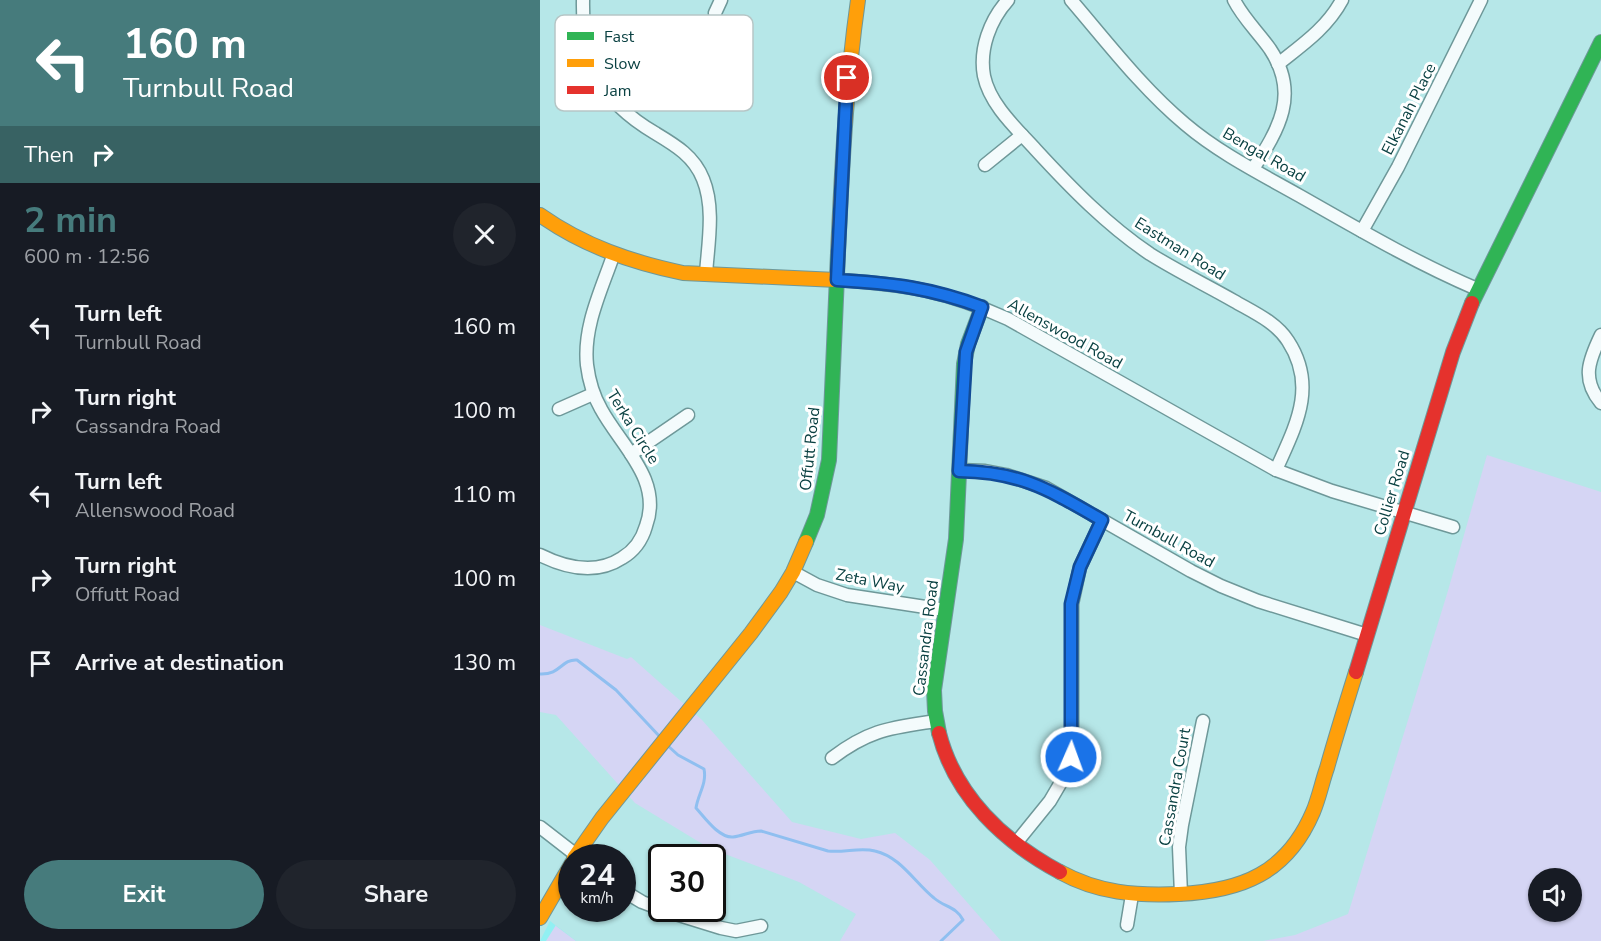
<!DOCTYPE html>
<html lang="en">
<head>
<meta charset="utf-8">
<style>
  body { margin:0; font-family:"Nunito Sans",sans-serif; background:#20242c; color:#f1f3f6; height:100vh; display:flex; flex-direction:column; font-size:22px; white-space:nowrap }
  * { box-sizing:border-box; margin:0 }
  p { font-size:20px; color:#9ea1a6 }
  .icon { flex:none; width:33px; height:33px; fill:none; stroke:currentColor; stroke-width:2; stroke-linecap:round; stroke-linejoin:round }
  .map { position:relative; flex:1; overflow:hidden }
  .side { display:flex; flex-direction:column; background:#171b24; width:540px }
  .side>* { flex:none }
  .banner { background:#467b7c; color:#fff; overflow:hidden }
  .controls { position:absolute; left:988px; top:868px; display:grid; gap:12px }
  .controls a { display:grid; place-items:center; width:54px; height:54px; border-radius:50%; background:#171b24; box-shadow:0 2px 4px #0004; font-size:30px }
  .speed { position:absolute; left:18px; top:844px; display:flex; gap:12px; font-size:30px; font-weight:700; text-align:center }
  .speed>* { display:grid; place-content:center; width:78px; height:78px; border-radius:50%; background:#171b24; box-shadow:0 2px 4px #0004; line-height:1 }
  .speed small { font-size:15px; font-weight:400 }
  .speed .limit { border:3px solid #111; border-radius:9px; background:#fff; color:#111 }
  .pin { position:absolute; display:grid; place-items:center; width:51px; height:51px; color:#fff; margin:-26px; border:3px solid #fff; border-radius:50%; box-shadow:0 2px 6px #0007 }
  .me { position:absolute; width:66px; margin:-33px; rotate:2deg; stroke-linejoin:round; filter:drop-shadow(0 0 4px #0008) }
  .turn { display:flex; align-items:center; gap:21px; height:126px; padding:0 24px; font-size:27px }
  .turn .icon { width:78px; height:78px; stroke-width:2.5 }
  .turn b { display:block; font-size:42px; line-height:51px }
  .then { display:flex; align-items:center; height:57px; padding:0 24px; background:#0003; gap:12px; font-size:22px }
  .round { display:grid; place-items:center; flex:none; width:63px; height:63px; border-radius:32px; background:#20242c }
  .head { display:flex; align-items:center; justify-content:space-between; height:102px; padding:0 24px }
  h1 { font-size:36px; font-weight:700; line-height:45px; color:#467b7c }
  .action { display:flex; gap:12px; margin-top:auto; padding:12px 24px }
  .action a { flex:1; height:69px; border-radius:36px; background:#467b7c; color:#fff; font-size:24px; font-weight:700; line-height:69px; text-align:center }
  .action a+a { background:#20242c; color:#f1f3f6 }
  ul { padding:0; list-style:none }
  li { display:flex; align-items:center; gap:18px; height:84px; padding:0 24px }
  li div { flex:1 }
  li b { display:block; font-size:22px }
  li em { font-style:normal }
  main { display:flex; flex:1; min-height:0 }
  .map>svg:first-child { display:block }
</style>
</head>
<body>
<main>
<section class="side">
<div class="banner">
<div class="turn"><svg class="icon" aria-label="left" viewBox="0 0 24 24"><path d="M17 20v-9H6M10 6l-5 5 5 5"/></svg><div><b>160 m</b>Turnbull Road</div></div>
<div class="then">Then<svg class="icon" aria-label="right" viewBox="0 0 24 24"><path d="M7 20v-9h11M14 6l5 5-5 5"/></svg></div>
</div>
<div class="head"><div><h1>2 min</h1><p>600 m · 12:56</p></div><a class="round"><svg class="icon" aria-label="close" viewBox="0 0 24 24"><path d="M6 6l12 12M18 6L6 18"/></svg></a></div>
<ul>
<li><svg class="icon" aria-label="left" viewBox="0 0 24 24"><path d="M17 20v-9H6M10 6l-5 5 5 5"/></svg><div><b>Turn left</b><p>Turnbull Road</p></div><em>160 m</em></li>
<li><svg class="icon" aria-label="right" viewBox="0 0 24 24"><path d="M7 20v-9h11M14 6l5 5-5 5"/></svg><div><b>Turn right</b><p>Cassandra Road</p></div><em>100 m</em></li>
<li><svg class="icon" aria-label="left" viewBox="0 0 24 24"><path d="M17 20v-9H6M10 6l-5 5 5 5"/></svg><div><b>Turn left</b><p>Allenswood Road</p></div><em>110 m</em></li>
<li><svg class="icon" aria-label="right" viewBox="0 0 24 24"><path d="M7 20v-9h11M14 6l5 5-5 5"/></svg><div><b>Turn right</b><p>Offutt Road</p></div><em>100 m</em></li>
<li><svg class="icon" aria-label="arrive" viewBox="0 0 24 24"><path d="M6 21V4h12l-3 4 3 4H6"/></svg><div><b>Arrive at destination</b></div><em>130 m</em></li>
</ul>
<div class="action"><a>Exit</a><a>Share</a></div>
</section>
<div class="map">
<svg width="1061" height="941" viewBox="0 0 1061 941">
  <rect width="100%" height="100%" fill="#b6e7e8"/>
  <polygon fill="#91f0f2" points="10,921 36,941 0,941"/>
  <g fill="#d5d5f4" fill-rule="evenodd">
    <path d="M947,455L1061,492V941H723L755,935L808,914L907,594ZM999,879H1032V912H999Z"/>
    <polygon points="0,625 87,659 91,657 162,720 252,822 321,839 355,833 390,860 461,941 300,941 316,914 259,882 169,848 95,803 16,715 0,712"/>
    <polygon points="16,925 16,926 36,941 6,941"/>
  </g>
  <g fill="none" stroke-linecap="round" stroke-linejoin="round">
    <g stroke="#8fbff0" stroke-width="3">
      <path d="M0,674C21,675 21,659 37,660L76,690L121,738"/>
      <path d="M127,745L138,755L164,769C167,784 158,794 156,808C165,818 179,838 193,837C203,836 211,831 221,831L288,851C304,853 320,847 335,851C361,857 375,883 394,898C404,907 417,907 423,920L401,941"/>
    </g>
    <g stroke="#6e9899" stroke-width="15">
      <g id="street">
        <path d="M43,0C42,63 59,100 115,133C135,145 154,156 163,179C175,208 168,244 166,274"/>
        <path d="M468,0C450,20 439,49 444,76C450,105 477,129 496,150C531,188 567,225 610,254C637,271 666,285 694,301C713,312 736,322 748,341C778,387 755,427 736,470"/>
        <path d="M531,0C567,42 602,88 645,124C679,153 721,174 760,196C818,229 876,263 937,289"/>
        <path d="M694,0C703,18 718,32 730,49C760,94 739,129 713,169"/>
        <polyline points="175,13 181,0"/>
        <path d="M738,64C762,45 787,28 802,0"/>
        <polyline points="445,165 482,135"/>
        <polyline points="822,231 858,167 941,0"/>
        <path d="M297,280C365,284 406,291 468,319L736,470L792,491L913,527"/>
        <path d="M1061,335C1049,360 1041,379 1061,403"/>
        <polyline points="19,409 53,394"/>
        <polyline points="91,454 148,415"/>
        <polyline points="419,470 445,471 466,475 506,488 651,571 681,586 718,601 827,635"/>
        <path d="M0,555C26,568 56,575 82,558C94,551 102,540 106,526C123,480 81,446 61,409C53,395 49,381 47,365C43,327 61,291 73,256"/>
        <polyline points="253,572 277,585 307,595 405,610"/>
        <path d="M292,758C330,729 351,728 396,721"/>
        <polyline points="0,827 40,858"/>
        <polyline points="476,843 510,801 527,772 532,741 532,604 540,567 562,520"/>
        <polyline points="82,890 102,902 126,911 181,928 196,931 221,926"/>
        <polyline points="641,894 639,847 642,825 663,721"/>
        <polyline points="587,925 592,895"/>
      </g>
    </g>
    <g stroke="#6e9899" stroke-width="16">
      <g id="fast">
        <polyline points="932,303 1061,42"/>
        <polyline points="266,542 277,515 289,460 298,253"/>
        <polyline points="399,733 395,711 394,690 416,539 424,364 428,344 442,307"/>
      </g>
    </g>
    <g stroke="#6e9899" stroke-width="16">
      <g id="slow">
        <path d="M0,215C44,246 91,262 143,273L297,280"/>
        <path d="M298,253C302,168 306,84 318,0"/>
        <polyline points="34,858 62,818 211,633 241,592 253,572 266,542"/>
        <path d="M520,872C558,893 596,896 639,894C702,891 747,873 773,812C779,798 782,782 787,768C796,736 806,704 816,672"/>
        <polyline points="0,918 32,863"/>
      </g>
    </g>
    <g stroke="#6e9899" stroke-width="16">
      <g id="jam">
        <polyline points="816,672 913,352 932,303"/>
        <path d="M399,733C415,796 464,842 520,872"/>
      </g>
    </g>
    <use href="#street" stroke="#f4fbfc" stroke-width="12"/>
    <use href="#fast" stroke="#30b455" stroke-width="14"/>
    <use href="#slow" stroke="#ff9f0a" stroke-width="14"/>
    <use href="#jam" stroke="#e5322d" stroke-width="14"/>
  </g>
  <g fill="none" stroke-linecap="round" stroke-linejoin="round">
    <g stroke="#114b97" stroke-width="15">
      <path id="route" d="M307,78L297,280C351,283 391,288 442,307L426,352L419,471C482,472 509,490 562,520L540,567L531,604V757"/>
    </g>
    <use href="#route" stroke="#1a73e8" stroke-width="10"/>
  </g>
  <g text-anchor="middle" dominant-baseline="central" stroke-width="6" stroke-linejoin="round" paint-order="stroke">
    <g font-size="16" fill="#0a4142" stroke="#fff">
      <text transform="translate(869 109) rotate(-63)">Elkanah Place</text>
      <text transform="translate(724 155) rotate(30)">Bengal Road</text>
      <text transform="translate(640 249) rotate(32)">Eastman Road</text>
      <text transform="translate(525 334) rotate(29)">Allenswood Road</text>
      <text transform="translate(93 427) rotate(58)">Terka Circle</text>
      <text transform="translate(270 449) rotate(-84)">Offutt Road</text>
      <text transform="translate(852 493) rotate(-73)">Collier Road</text>
      <text transform="translate(629 539) rotate(29)">Turnbull Road</text>
      <text transform="translate(330 581) rotate(11)">Zeta Way</text>
      <text transform="translate(386 638) rotate(-83)">Cassandra Road</text>
      <text transform="translate(635 787) rotate(-80)">Cassandra Court</text>
    </g>
  </g>
  <rect x="15" y="15" width="198" height="96" rx="9" fill="#fff" stroke="#b6c6c6" stroke-width="1.5"/>
  <rect x="27" y="32" width="27" height="8" fill="#30b455"/>
  <rect x="27" y="59" width="27" height="8" fill="#ff9f0a"/>
  <rect x="27" y="86" width="27" height="8" fill="#e5322d"/>
  <g font-size="16" fill="#0a4142">
    <text x="64" y="42">Fast</text>
    <text x="64" y="69">Slow</text>
    <text x="64" y="96">Jam</text>
  </g>
</svg>
<div class="controls">
<a><svg class="icon" aria-label="sound" viewBox="0 0 24 24"><path d="M4 9h4l5-4v14l-5-4H4zM17 9q2 3 0 6"/></svg></a>
</div>
<div class="speed"><div>24<small>km/h</small></div><div class="limit">30</div></div>
<div class="pin" style="left:307px;top:78px;background:#d93025"><svg class="icon" aria-label="arrive" viewBox="0 0 24 24"><path d="M6 21V4h12l-3 4 3 4H6"/></svg></div>
<svg class="me" style="left:531px;top:757px" viewBox="-20 -20 40 40"><circle r="17" fill="#1a73e8" stroke="#fff" stroke-width="3"/><path d="M0-11L8 9 0 5-8 9z" fill="#fff"/></svg>
</div>
</main>
</body>
</html>
